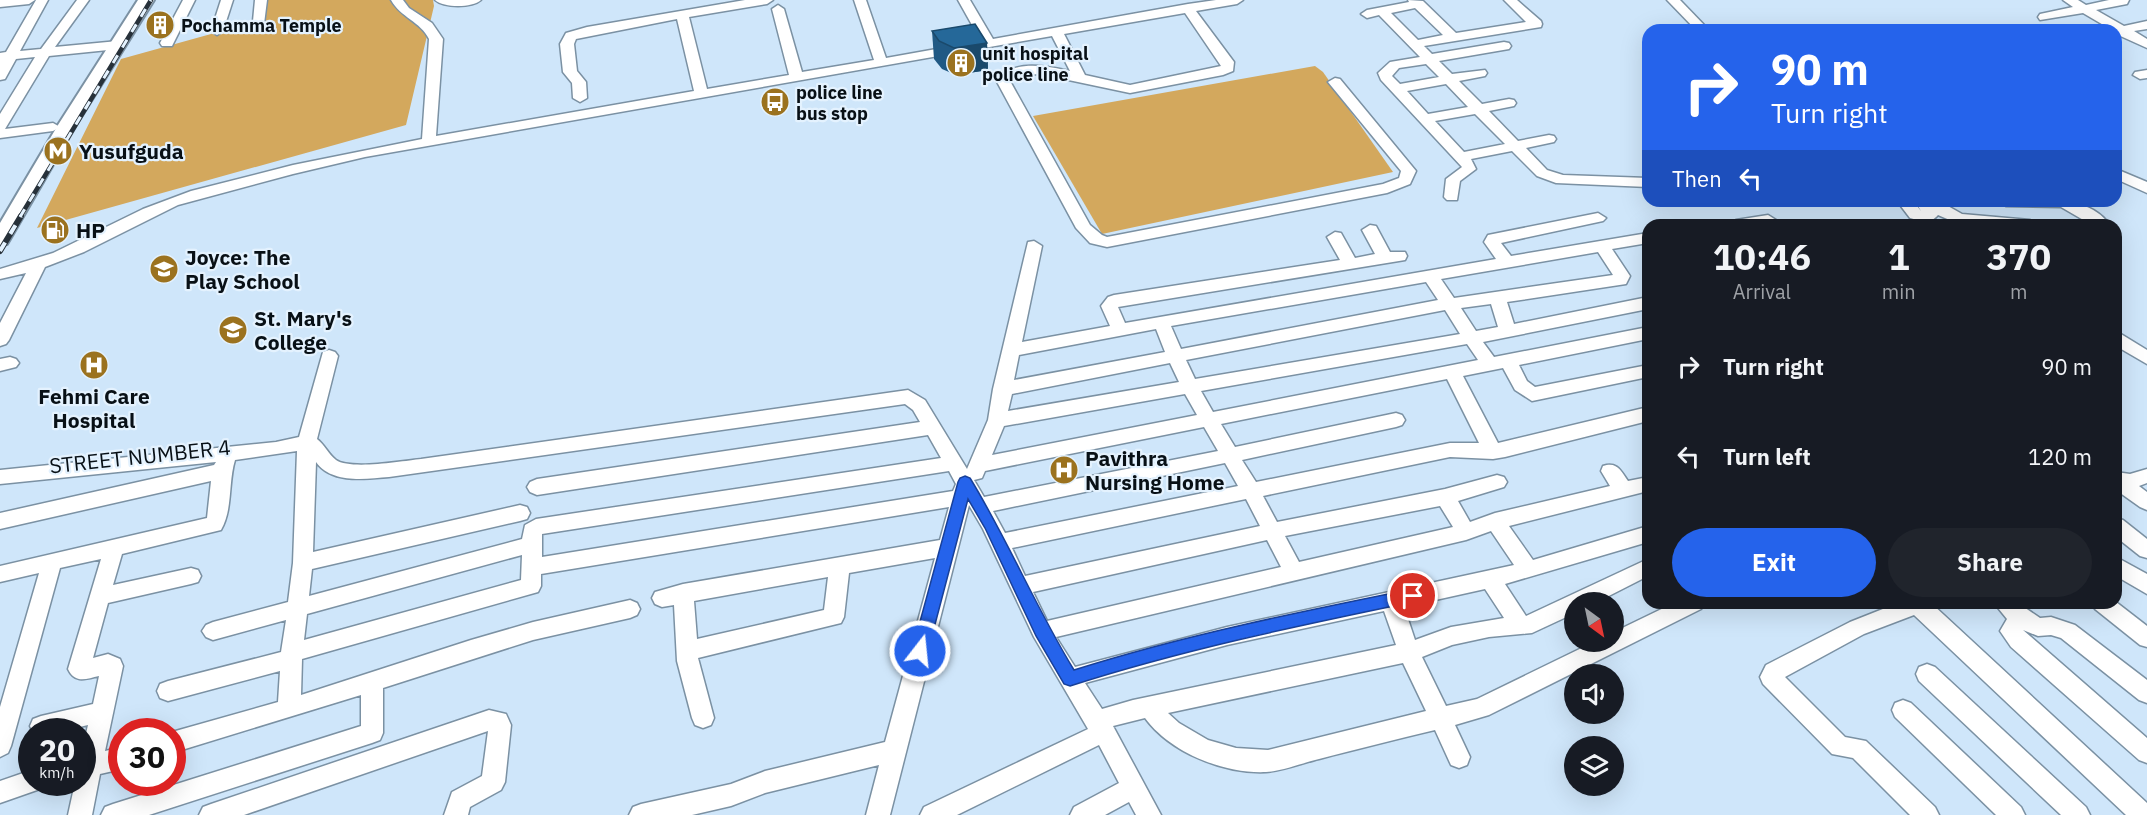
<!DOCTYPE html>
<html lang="en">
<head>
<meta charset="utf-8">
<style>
  body { margin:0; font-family:"IBM Plex Sans",sans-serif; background:#20242c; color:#f1f3f6; height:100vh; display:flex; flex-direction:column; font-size:22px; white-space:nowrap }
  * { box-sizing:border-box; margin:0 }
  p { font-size:20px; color:#9ea1a6 }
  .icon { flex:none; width:33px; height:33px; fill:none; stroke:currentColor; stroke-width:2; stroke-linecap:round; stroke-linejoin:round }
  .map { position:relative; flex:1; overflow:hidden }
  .details { position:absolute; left:1642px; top:219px; width:480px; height:390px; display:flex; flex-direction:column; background:#171b24; border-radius:18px; box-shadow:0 6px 24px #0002 }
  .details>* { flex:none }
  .hud { position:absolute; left:1642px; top:24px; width:480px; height:183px; border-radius:18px; box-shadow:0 6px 24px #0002; background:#2563eb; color:#fff; overflow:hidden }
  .needle { width:39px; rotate:147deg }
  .tools { position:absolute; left:1564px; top:592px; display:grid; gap:12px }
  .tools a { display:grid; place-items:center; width:60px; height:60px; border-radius:50%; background:#171b24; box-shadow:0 6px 24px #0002; font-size:30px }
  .speed { position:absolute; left:18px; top:718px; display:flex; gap:12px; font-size:30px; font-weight:700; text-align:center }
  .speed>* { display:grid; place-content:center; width:78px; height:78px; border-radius:50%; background:#171b24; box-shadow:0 6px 24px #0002; line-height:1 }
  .speed small { font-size:15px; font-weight:400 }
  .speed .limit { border:9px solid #d22; background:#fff; color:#111 }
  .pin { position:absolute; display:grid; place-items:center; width:51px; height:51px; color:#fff; margin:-26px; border:3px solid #fff; border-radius:50%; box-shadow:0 2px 6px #0007 }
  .me { position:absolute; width:66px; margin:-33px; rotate:16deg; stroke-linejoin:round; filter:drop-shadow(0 0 4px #0008) }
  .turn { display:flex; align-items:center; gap:21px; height:126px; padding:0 30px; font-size:27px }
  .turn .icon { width:78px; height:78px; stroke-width:2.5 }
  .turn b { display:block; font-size:42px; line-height:51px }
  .then { display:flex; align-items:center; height:57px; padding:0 30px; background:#0003; gap:12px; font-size:22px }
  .eta { display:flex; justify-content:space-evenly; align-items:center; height:102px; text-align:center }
  .eta b { font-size:36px; font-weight:700; line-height:42px }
  .cta { display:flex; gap:12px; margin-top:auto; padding:12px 30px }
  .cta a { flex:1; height:69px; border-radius:36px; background:#2563eb; color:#fff; font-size:24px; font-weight:700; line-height:69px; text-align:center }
  .cta a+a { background:#20242c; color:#f1f3f6 }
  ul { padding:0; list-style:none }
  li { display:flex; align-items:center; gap:18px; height:90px; padding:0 30px }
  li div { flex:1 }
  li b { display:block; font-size:22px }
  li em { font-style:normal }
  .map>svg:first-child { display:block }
</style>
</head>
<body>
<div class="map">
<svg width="2147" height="815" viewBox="0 0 2147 815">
  <rect width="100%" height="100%" fill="#cfe6fa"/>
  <g fill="#d3a85d">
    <polygon points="262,0 433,0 434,6 406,125 37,228 121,59 258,21"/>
    <polygon points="1315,66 1323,72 1393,172 1102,234 1033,116"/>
  </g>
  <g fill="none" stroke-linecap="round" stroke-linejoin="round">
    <g stroke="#7b91a3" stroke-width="3">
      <g id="minor">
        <polygon points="0,0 35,0 29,4 0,7"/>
        <polygon points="36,0 48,0 20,51 41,49 77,0 89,0 55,47 118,41 125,45 118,49 49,56 5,129 53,123 60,127 53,131 0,138 0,114 35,57 16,59 5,79 0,80 0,53 6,52"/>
        <polygon points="183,0 195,0 172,46 162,46 160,43"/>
        <polygon points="221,0 233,0 223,31 217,35 211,31"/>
        <polygon points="255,0 267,0 264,24 259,25 253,21"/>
        <path d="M391,0H403L409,8L432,23L443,39L436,136L694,91L677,19L576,39L574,44L577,71L586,82L587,98L580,102L573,98L572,83L563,72L560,44L566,33L587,27L745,0H773L767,4L689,17L707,89L789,75L772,9L778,5L784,9L802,72L874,60L854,0H866L886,58L981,41L958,0H970L993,39L1188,4L1216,0H1243L1237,4L1196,11L1234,62L1233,71L1223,75L1130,93L1040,74L1023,75L1010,81L1090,225L1102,235L1107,237L1383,184L1399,178L1401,171L1328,82L1335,78L1340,79L1416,171L1410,184L1387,193L1107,247L1090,243L1076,228L996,80C1014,59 1047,66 1070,71L1052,36L365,157L293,174L178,205L84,252L45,267L9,340L6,344L0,346V323L26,273L0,279V269L53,253L143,209L191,191L293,165L422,139L429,39C421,22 400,17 391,0ZM1185,13L1221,66L1130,85L1085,75L1064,34Z"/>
        <path d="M435,0H481C472,8 444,8 435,0Z"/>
        <path d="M1408,0L1423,1L1456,33L1526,22L1504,0H1517L1541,21L1542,24L1541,27L1424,46L1432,54L1504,42L1509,43L1511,46L1509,49L1439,61L1452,74L1485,70L1487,73L1485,76L1459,81L1482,104L1509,99L1514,100L1516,103L1514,106L1489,111L1518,141L1549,135L1554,136L1556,139L1554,142L1526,148L1547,170L1563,175L1648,178V187L1556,183L1537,176L1512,151L1471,159L1476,169L1460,181L1457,200H1447L1444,197L1446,179L1462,167L1381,80L1378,73L1390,62L1420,57L1379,15L1367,18L1361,14L1367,10L1409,2ZM1415,8L1443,35L1418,40L1391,13ZM1426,64L1439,77L1400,84L1392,76L1399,68ZM1446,84L1468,107L1428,114L1407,91ZM1475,114L1505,144L1464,152L1435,121Z"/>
        <polygon points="1667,0 1680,0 1709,30 1696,30"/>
        <polygon points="2063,0 2078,0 2086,5 2109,0 2129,0 2127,4 2096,10 2124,26 2147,21 2147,29 2134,31 2147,39 2147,48 2116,34 2116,30 2112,30 2083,13 2040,20 2038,17 2040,14 2073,7"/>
        <polygon points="2147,70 2147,78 2140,79 2133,75 2135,72"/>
        <polygon points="2116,169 2147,182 2147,193 2116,179"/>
        <path d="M1897,201H1913L1921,211L1915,201H1939L1962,214L2030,220L2038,225L1959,224L1938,215C1931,224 1919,221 1910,218Z"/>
        <path d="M1998,201C2034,201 2086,191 2110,225H2092L2061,207L2006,206Z"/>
        <path d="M1598,213L1606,218L1603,221L1501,243L1511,256L1648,233V243L1612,249L1630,276L1626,284L1507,302L1514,324L1648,297V309L1483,342L1494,357L1648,327V339L1519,365L1527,381L1535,387L1648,365V377L1532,401L1515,390L1503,368L1463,376L1498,443L1648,407V421L1505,457L1493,459L1450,457L1263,496L1277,522L1445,489L1497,475L1504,477L1507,482L1504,487L1458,501L1470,522L1495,513L1610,486L1601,471L1603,466C1617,461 1621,471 1628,481L1648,477V491L1509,526L1533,560L1648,526V542L1505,584L1526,616L1648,559V576L1595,603H1575V613L1532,633L1489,637L1452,645L1422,657L1446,706L1477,699L1594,642H1614V632L1674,603H1704L1701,609L1489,715L1455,725L1470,757L1467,765L1459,768L1451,765L1435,730C1396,739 1358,749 1319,759C1302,763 1283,771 1266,772C1223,774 1170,752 1145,718L1113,726L1161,815H1136L1129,802L1105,815H1070L1074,807L1119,783L1099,745L957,815H920L924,807L1088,729L1034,637L983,529L969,505L890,815H866L879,765L765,793L731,806L692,815H629L633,807L641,804L731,784L765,771L885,742L935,558L849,573L844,617L841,623L698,658L714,718L711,725L703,728L695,725L692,718L677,661L674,605L662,607L655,604L652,598L655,592L683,584L940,540L949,507L541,574V586L538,592L302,659L301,695L471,640L533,622L630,600L637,603L640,609L637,615L630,618L533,640L383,688V733L380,740L372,743L149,815H101L105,807L113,804L361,726V695L172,753V732L278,702L280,671L168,701L160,698L157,691L160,684L168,681L281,652L286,620L213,640L206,637L202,631L206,625L213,622L288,602L293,563L297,451L235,460C228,483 233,509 221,530L122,554L113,585L191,568L198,570L201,576L198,582L191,584L108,603L93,658L108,654L120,659L123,666L105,751L122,747V769L100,774L92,815H68L75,783H82V751L88,725L59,732H33L30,726L33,719L41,716L93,704L99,676C86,679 75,684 68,669L101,559L60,568L11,746L8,753L0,757V707L39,573L0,582V566L207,518L211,481L0,529V513L214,465L216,462L0,484V470L276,442L299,437L323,352L329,350L335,352L338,356L317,439C325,445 328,454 336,460C350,470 403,461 421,459L908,390L925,400L967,469L988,420L993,389L1028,242L1034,241L1042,246L1022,342L1110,326L1101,306L1108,297L1114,295L1340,260L1327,237L1335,232L1341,233L1355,258L1375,254L1362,230L1370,225L1376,226L1390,252H1405L1407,256L1405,260L1399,261L1118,307L1125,323L1496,259L1484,242L1488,235ZM1598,252L1613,275L1454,298L1441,279ZM1426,282L1438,300L1181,349L1171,326ZM1491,304L1498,327L1476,331L1461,308ZM1445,310L1460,334L1195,379L1186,360ZM1156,329L1165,352L1014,380L1019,355ZM1467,344L1478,360L1213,412L1201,391ZM1170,363L1179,382L1008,411L1012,394ZM1447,379L1479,443H1450L1256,482L1242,460L1396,427L1402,425L1405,420L1402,415L1396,413L1235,447L1221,424ZM1185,394L1197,415L992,455L1004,426ZM905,404L913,410L920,422L537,479L530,482L527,487L530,492L537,495L928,435L941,458L536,519L525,525L522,539L309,596L312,569L520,521L527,519L530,513L527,507L520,505L313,552L316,462C332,484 365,479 389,477ZM1204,427L1218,451L984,497L974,480L982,478L985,471ZM1225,463L1238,486L1005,533L993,511ZM949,471L956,484L953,491L542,557V534ZM1246,499L1260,526L1025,576L1012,548ZM1440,506L1453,527L1299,562L1285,536ZM1491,531L1514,565L1227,627L1075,667L1056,637L1466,540ZM1267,540L1281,567L1047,621L1033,592ZM522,555L521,580L304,640L307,614ZM828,577L824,610L697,639L694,601ZM1485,589L1504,618L1451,627L1415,640L1404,607ZM1384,611L1396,645L1133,700L1102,709L1085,683L1227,645ZM1403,663L1426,711L1268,750L1236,748L1208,740L1179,723L1168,713Z"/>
        <polygon points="1768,215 1784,225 1728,225 1736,220"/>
        <polygon points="2116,331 2147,350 2147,364 2116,346"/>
        <polygon points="10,357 16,359 19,363 16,367 0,371 0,359"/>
        <polygon points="2147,469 2147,483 2139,486 2147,492 2147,510 2140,507 2116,490 2116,472 2130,474"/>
        <polygon points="2116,518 2123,520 2147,539 2147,558 2140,556 2116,537"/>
        <polygon points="2116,557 2147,574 2147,594 2116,576"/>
        <polygon points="2116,602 2147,626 2147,647 2140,645 2095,609 2092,603"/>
        <polygon points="1898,603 1931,603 2147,803 2147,815 2126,815 1914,615 1864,634 1785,677 1845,737 1866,741 1935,807 1939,815 1910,815 1853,758 1832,754 1763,684 1760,677 1766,665 1850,622"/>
        <polygon points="1994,603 2018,603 2040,618 2051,617 2075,625 2147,680 2147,703 2139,700 2061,638 2051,635 2038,636 2023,630 2147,738 2147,763 2139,760 2011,647 2000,631 2007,619"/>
        <polygon points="1927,664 1935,667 2086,807 2090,815 2061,815 1919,681 1916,674 1919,667"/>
        <polygon points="1903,700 1911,703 2021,807 2025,815 1996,815 1895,717 1892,710 1895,703"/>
        <polygon points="489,710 506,714 511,725 505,782 501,790 470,807 468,815 444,815 452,792 482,776 488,731 244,815 199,815 203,807 211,804"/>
        <polygon points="32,770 32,783 43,783 40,789 0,803 0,781"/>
      </g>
    </g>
    <g stroke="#7b91a3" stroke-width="4">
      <polygon id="major" points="138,0 154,0 76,125 10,239 7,244 0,245 0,223 58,125"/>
    </g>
    <use href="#minor" fill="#fff" fill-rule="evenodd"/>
    <use href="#major" fill="#fff" fill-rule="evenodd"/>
    <g stroke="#27313a" stroke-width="4.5">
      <polyline id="rail-far1" points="20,217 151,0"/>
    </g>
    <g stroke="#27313a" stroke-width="6">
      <polyline id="rail" points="0,251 21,216"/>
    </g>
    <use href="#rail-far1" stroke="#e4f2fe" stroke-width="3" stroke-dasharray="9" stroke-linecap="butt"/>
    <use href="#rail" stroke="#e4f2fe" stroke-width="4" stroke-dasharray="10" stroke-linecap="butt"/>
  </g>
  <polygon fill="#205984" points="932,31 987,43 988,70 956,75 942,69 934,59"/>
  <polygon fill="#1a496b" points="987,43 988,70 956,75 954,48"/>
  <polygon fill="#256899" stroke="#1a496b" stroke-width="1.5" points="975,24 987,43 954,48 939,41 932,31"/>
  <path fill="#2563eb" stroke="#184099" stroke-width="1.5" d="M965,476L970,478C1008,540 1036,608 1074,670C1185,635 1299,612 1413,589L1418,591L1421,596L1418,600L1413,602C1297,626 1182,650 1070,686L1064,684L1036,636L985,528L968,499L928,651L926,656L920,658L914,656L912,651L958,482L960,478Z"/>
  <defs>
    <g id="building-disc" transform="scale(1.5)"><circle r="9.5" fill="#9b721f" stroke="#e4f2fe"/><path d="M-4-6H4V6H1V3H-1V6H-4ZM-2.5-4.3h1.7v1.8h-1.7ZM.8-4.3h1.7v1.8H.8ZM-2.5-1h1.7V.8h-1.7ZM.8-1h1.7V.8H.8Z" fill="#fff"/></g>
    <g id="bus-disc" transform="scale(1.5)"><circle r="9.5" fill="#9b721f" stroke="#e4f2fe"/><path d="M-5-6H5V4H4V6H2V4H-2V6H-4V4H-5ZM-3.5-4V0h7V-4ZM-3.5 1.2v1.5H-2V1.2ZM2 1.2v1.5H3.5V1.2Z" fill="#fff"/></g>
    <g id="metro-disc" transform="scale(1.5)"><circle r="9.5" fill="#9b721f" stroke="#e4f2fe"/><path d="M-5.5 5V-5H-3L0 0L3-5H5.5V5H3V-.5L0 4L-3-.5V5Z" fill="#fff"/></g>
    <g id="fuel-disc" transform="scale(1.5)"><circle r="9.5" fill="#9b721f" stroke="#e4f2fe"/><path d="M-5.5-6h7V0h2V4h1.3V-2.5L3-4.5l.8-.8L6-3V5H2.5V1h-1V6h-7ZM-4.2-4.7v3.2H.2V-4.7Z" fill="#fff"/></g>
    <g id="university-disc" transform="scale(1.5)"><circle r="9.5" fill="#9b721f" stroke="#e4f2fe"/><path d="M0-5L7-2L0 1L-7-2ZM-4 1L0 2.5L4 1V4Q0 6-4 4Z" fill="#fff"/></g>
    <g id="hospital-disc" transform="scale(1.5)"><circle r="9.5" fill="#9b721f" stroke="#e4f2fe"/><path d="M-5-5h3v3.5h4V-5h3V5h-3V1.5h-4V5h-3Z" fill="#fff"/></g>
  </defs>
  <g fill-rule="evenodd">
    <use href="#building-disc" x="160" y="25"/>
    <use href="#building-disc" x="961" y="63"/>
    <use href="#bus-disc" x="775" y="102"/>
    <use href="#metro-disc" x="58" y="151"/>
    <use href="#fuel-disc" x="55" y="230"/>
    <use href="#university-disc" x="164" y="269"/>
    <use href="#university-disc" x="233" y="330"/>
    <use href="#hospital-disc" x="94" y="365"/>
    <use href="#hospital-disc" x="1064" y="470"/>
  </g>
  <g text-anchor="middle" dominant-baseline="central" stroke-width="4.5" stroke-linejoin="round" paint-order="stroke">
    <g font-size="18" font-weight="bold" fill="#081016" stroke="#e4f2fe" text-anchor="start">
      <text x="181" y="25">Pochamma Temple</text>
      <text x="982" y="53">unit hospital<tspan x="982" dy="21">police line</tspan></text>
      <text x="796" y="92">police line<tspan x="796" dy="21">bus stop</tspan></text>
    </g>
    <g font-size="21" font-weight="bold" fill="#081016" stroke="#e4f2fe" text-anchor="start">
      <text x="79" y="151">Yusufguda</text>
      <text x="76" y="230">HP</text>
      <text x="185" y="257">Joyce: The<tspan x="185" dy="24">Play School</tspan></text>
      <text x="254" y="318">St. Mary's<tspan x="254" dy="24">College</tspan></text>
      <text x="94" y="396" text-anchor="middle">Fehmi Care<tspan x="94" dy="24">Hospital</tspan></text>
      <text x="1085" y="458">Pavithra<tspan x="1085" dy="24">Nursing Home</tspan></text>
    </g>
    <g font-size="21" fill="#081016" stroke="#e4f2fe">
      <text transform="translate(140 456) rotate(-6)">STREET NUMBER 4</text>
    </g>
  </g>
</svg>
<div class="tools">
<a><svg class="needle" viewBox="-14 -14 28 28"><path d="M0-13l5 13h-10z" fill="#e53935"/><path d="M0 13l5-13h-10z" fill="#9ea1a6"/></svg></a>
<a><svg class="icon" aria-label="sound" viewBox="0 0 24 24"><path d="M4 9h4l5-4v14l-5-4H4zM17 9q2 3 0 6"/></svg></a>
<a><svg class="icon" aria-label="layers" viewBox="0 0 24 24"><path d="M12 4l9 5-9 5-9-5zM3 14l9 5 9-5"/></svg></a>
</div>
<div class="speed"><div>20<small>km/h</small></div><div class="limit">30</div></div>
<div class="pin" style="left:1413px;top:596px;background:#d93025"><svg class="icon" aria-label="arrive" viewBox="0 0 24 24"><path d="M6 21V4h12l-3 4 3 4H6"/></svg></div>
<svg class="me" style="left:920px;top:651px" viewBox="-20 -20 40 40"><circle r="17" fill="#2563eb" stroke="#fff" stroke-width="3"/><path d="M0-11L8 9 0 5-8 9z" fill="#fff"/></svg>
<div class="hud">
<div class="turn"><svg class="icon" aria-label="right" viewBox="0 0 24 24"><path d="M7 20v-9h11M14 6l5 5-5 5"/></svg><div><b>90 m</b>Turn right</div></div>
<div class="then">Then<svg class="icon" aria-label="left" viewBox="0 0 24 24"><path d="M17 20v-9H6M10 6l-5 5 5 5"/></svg></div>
</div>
<section class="details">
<div class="eta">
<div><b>10:46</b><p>Arrival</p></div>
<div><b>1</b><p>min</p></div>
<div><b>370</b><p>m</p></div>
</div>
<ul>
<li><svg class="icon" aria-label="right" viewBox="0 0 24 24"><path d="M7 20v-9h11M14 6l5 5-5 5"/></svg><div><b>Turn right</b></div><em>90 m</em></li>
<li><svg class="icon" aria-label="left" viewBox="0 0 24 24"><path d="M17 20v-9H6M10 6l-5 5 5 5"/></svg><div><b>Turn left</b></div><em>120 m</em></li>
</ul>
<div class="cta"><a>Exit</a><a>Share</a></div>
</section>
</div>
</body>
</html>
